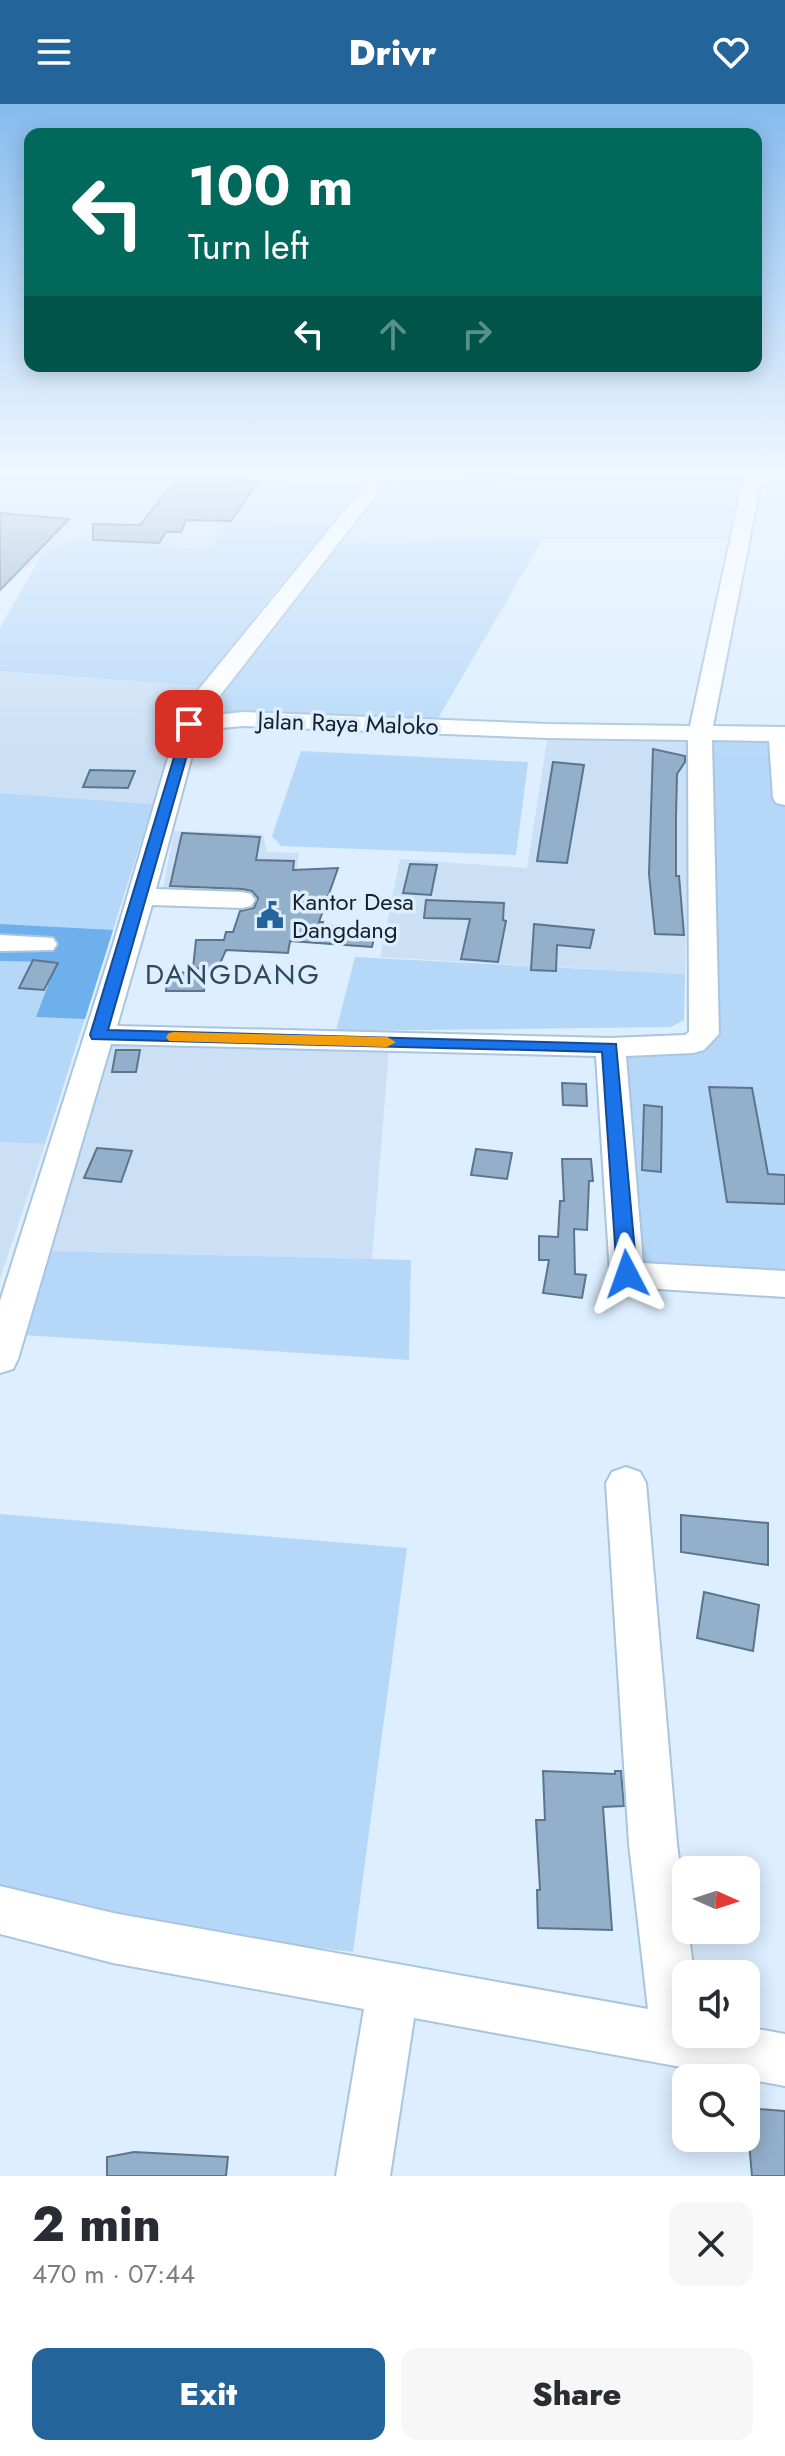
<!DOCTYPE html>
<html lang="en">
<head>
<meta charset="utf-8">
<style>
  body { margin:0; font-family:Jost,sans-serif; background:#f7f7f7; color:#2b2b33; height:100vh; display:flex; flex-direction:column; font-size:30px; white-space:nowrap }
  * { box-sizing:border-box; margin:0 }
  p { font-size:26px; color:#7c7c81 }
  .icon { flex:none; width:44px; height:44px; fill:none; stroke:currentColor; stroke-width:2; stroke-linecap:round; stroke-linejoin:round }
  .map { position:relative; height:2072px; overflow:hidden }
  .side { display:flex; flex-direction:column; background:#fff; flex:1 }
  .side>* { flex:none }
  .top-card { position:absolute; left:24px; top:24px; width:738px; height:244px; border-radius:16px; box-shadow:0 4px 20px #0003; background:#00695c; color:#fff; overflow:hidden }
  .needle { width:52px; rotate:93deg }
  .fabs { position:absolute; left:672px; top:1752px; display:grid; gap:16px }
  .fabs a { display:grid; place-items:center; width:88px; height:88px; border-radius:16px; background:#fff; box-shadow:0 4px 20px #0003; font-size:40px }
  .pin { position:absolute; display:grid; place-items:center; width:68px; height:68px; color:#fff; margin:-34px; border-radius:16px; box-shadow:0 4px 12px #0006 }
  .me { position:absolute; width:88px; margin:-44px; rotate:356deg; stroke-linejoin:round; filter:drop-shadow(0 0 6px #0008) }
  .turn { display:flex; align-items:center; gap:28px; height:168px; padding:0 32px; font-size:36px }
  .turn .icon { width:104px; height:104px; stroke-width:2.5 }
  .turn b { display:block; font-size:56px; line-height:68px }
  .lanes { display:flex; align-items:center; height:76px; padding:0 32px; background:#0003; justify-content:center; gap:40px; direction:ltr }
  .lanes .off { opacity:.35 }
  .round { display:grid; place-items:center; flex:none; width:84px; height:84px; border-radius:16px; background:#f7f7f7 }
  .headline { display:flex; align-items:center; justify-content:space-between; height:136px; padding:0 32px }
  h1 { font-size:48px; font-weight:800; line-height:60px }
  .action { display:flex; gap:16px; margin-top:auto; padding:16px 32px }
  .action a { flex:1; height:92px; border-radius:16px; background:#23649a; color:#fff; font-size:32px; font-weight:800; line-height:92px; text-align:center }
  .action a+a { background:#f7f7f7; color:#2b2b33 }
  header { display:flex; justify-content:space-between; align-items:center; height:104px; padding:0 32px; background:#23649a; color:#fff; font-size:36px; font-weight:800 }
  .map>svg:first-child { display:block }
</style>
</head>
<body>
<header><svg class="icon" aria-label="menu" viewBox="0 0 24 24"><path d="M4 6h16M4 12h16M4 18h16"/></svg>Drivr<svg class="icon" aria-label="heart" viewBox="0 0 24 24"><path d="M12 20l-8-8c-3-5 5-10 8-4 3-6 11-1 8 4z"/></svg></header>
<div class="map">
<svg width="785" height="2072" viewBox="0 0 785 2072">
  <rect width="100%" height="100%" fill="#dceeff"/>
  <g fill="#cbe0f5">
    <polygon points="0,367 128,367 361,383 333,420 231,417 206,445 74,436 41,452 0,487"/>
    <polygon points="742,367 730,435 543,435 332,440 381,377 392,374"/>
    <polygon points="0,567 202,582 182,616 153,700 0,689"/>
    <polygon points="548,631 690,633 685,870 380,853 400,755 527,764"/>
    <polygon points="174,727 263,730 267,748 299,749 293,792 162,790"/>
    <polygon points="107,941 389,944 372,1155 49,1147"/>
    <polygon points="0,1038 45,1040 0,1175"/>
  </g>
  <g fill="#b6d8f8">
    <polygon points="230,417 333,420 268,496 202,582 0,567 0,524 41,452 74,436 206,445"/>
    <polygon points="543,435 437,616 224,608 213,601 332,440"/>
    <polygon points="709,635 785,638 785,1172 626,1161 617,939 709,938"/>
    <polygon points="301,647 528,658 516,751 281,742 272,732"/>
    <polygon points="0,689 153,700 45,1040 0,1038"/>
    <polygon points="355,853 685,870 684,916 671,923 336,927"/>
    <polygon points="49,1147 411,1156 409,1256 23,1231"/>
    <polygon points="0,1410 407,1444 353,1848 0,1806"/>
  </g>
  <polygon fill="#6eb0ec" points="0,820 113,826 85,915 36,913 57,858 0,857"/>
  <g fill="#93afca" stroke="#5b758e" stroke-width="2">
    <polygon points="179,372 258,378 231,417 186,416 181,428 166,428 159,439 93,436 93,420 140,421"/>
    <polygon points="0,409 69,415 0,486"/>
    <polygon points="653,645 685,652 685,658 677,670 676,712 676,772 679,772 684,831 655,830 649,770"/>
    <polygon points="553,658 584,661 567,759 537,757"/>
    <polygon points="90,666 135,667 128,684 83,683"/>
    <polygon points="182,729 260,733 256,756 294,757 293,766 338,764 319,818 323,818 322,822 376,825 372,843 290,837 288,849 226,846 217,866 193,864 196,836 224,836 226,828 233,828 240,807 254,804 258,794 252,787 242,785 170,782"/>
    <polygon points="410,760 437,761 431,791 403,789"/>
    <polygon points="426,796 504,799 503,816 506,817 498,858 461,855 470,815 424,814"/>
    <polygon points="534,820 594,826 590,844 557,841 556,867 531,866"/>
    <polygon points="33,856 58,859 44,886 19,884"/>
    <polygon points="206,868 204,887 166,887 168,869"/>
    <polygon points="116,946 140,946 136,968 112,968"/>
    <polygon points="562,979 586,980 587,1002 563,1001"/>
    <polygon points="709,983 752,984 768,1070 785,1071 785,1100 727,1098"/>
    <polygon points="644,1001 662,1003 661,1068 642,1066"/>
    <polygon points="97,1044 132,1047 121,1078 84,1074"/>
    <polygon points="476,1045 512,1049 507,1075 471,1071"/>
    <polygon points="562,1055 591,1055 593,1077 589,1077 587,1126 574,1125 575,1170 586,1171 582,1194 543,1189 549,1156 539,1156 539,1132 558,1133 560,1097 564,1097"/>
    <polygon points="681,1411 768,1419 768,1461 681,1448"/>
    <polygon points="704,1488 759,1501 753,1547 697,1534"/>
    <polygon points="543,1667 615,1670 615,1667 621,1667 624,1702 603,1703 612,1826 538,1824 537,1786 540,1786 536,1716 545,1716"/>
    <polygon points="746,2004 785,2007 785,2072 752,2072"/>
    <polygon points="134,2048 228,2053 226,2072 107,2072 107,2053"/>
  </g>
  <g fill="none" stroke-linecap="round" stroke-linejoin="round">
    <g stroke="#a9c5e0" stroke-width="4">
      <g id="minor">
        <path d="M383,367H584L575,372L387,377L204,612L243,608L547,620L690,622L745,367H763L713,622L785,623V701L776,699L773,694L769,637L712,636L719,930L704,946L693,949L626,952L643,1159L785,1167V1193L627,1183L615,1179L610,1170L596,952L111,940L18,1255L13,1265L0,1269V1197L113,841L178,620L191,595L376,368ZM243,622L547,634L688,636L689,928L685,931L610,934L117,922L152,801L242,804L251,802L255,796L251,790L242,788L156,785L199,626Z"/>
        <polygon points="0,831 53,834 57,840 53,846 0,847"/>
        <polygon points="626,1363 640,1368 646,1379 677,1740 694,1870 686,1870 686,1930 746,1930 746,1923 785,1930 785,1982 414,1914 390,2072 336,2072 364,1905 113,1859 0,1830 0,1782 113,1809 648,1905 629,1740 606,1379 612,1368"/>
      </g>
    </g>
    <use href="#minor" fill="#fff" fill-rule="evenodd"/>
  </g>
  <linearGradient id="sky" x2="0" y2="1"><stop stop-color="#85bbee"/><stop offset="0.56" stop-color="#eff7ff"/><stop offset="1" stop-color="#eff7ff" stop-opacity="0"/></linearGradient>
  <rect width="785" height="657" fill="url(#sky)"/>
  <polygon fill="#1a73e8" stroke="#114b97" stroke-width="2" points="185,617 196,620 108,926 616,940 637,1170 634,1175 627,1177 617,1170 602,948 92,935 90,931"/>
  <polygon fill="#f59e0b" points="174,928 387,933 396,938 387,943 169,937 166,933 169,929"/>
  <defs>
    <g id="civic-bare" transform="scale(2.16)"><path d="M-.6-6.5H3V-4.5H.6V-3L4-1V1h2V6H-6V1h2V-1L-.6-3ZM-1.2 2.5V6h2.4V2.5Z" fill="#23649a" stroke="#dceeff" stroke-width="2.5" paint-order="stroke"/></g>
  </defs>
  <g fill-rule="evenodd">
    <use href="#civic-bare" x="270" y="811"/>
  </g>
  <g text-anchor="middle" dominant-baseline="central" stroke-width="7" stroke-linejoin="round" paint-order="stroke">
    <g font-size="24" fill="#15202a" stroke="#dceeff">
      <text transform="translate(348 619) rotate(2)">Jalan Raya Maloko</text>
    </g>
    <g font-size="24" fill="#15202a" stroke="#dceeff" text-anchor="start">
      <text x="292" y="797">Kantor Desa<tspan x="292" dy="28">Dangdang</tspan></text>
    </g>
    <g font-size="28" letter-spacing="2" fill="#304960" stroke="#dceeff">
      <text x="233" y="870">DANGDANG</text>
    </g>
  </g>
</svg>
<div class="fabs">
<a><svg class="needle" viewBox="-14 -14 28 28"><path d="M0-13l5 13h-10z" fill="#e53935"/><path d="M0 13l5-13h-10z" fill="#7c7c81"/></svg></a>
<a><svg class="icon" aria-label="sound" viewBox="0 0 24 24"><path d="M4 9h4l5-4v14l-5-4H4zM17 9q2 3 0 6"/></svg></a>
<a><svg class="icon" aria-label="search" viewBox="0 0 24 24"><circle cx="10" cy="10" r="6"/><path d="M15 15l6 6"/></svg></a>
</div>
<div class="pin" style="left:189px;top:620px;background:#d93025"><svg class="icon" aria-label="arrive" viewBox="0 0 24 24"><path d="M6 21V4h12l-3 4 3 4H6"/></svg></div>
<svg class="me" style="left:627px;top:1170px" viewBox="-20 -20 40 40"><path d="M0-17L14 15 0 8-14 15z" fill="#1a73e8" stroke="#fff" stroke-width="4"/></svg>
<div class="top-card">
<div class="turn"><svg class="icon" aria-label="left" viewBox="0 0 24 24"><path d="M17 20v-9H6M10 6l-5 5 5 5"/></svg><div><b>100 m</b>Turn left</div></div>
<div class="lanes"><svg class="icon" aria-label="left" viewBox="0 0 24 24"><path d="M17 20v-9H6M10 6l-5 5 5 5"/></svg><svg class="icon off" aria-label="ahead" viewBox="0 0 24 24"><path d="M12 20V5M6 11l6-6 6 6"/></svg><svg class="icon off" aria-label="right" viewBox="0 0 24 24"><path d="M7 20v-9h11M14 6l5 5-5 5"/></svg></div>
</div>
</div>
<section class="side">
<div class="headline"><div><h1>2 min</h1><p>470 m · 07:44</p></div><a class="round"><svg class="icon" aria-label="close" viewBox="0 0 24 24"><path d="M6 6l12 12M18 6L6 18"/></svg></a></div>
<div class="action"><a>Exit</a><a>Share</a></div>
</section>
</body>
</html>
